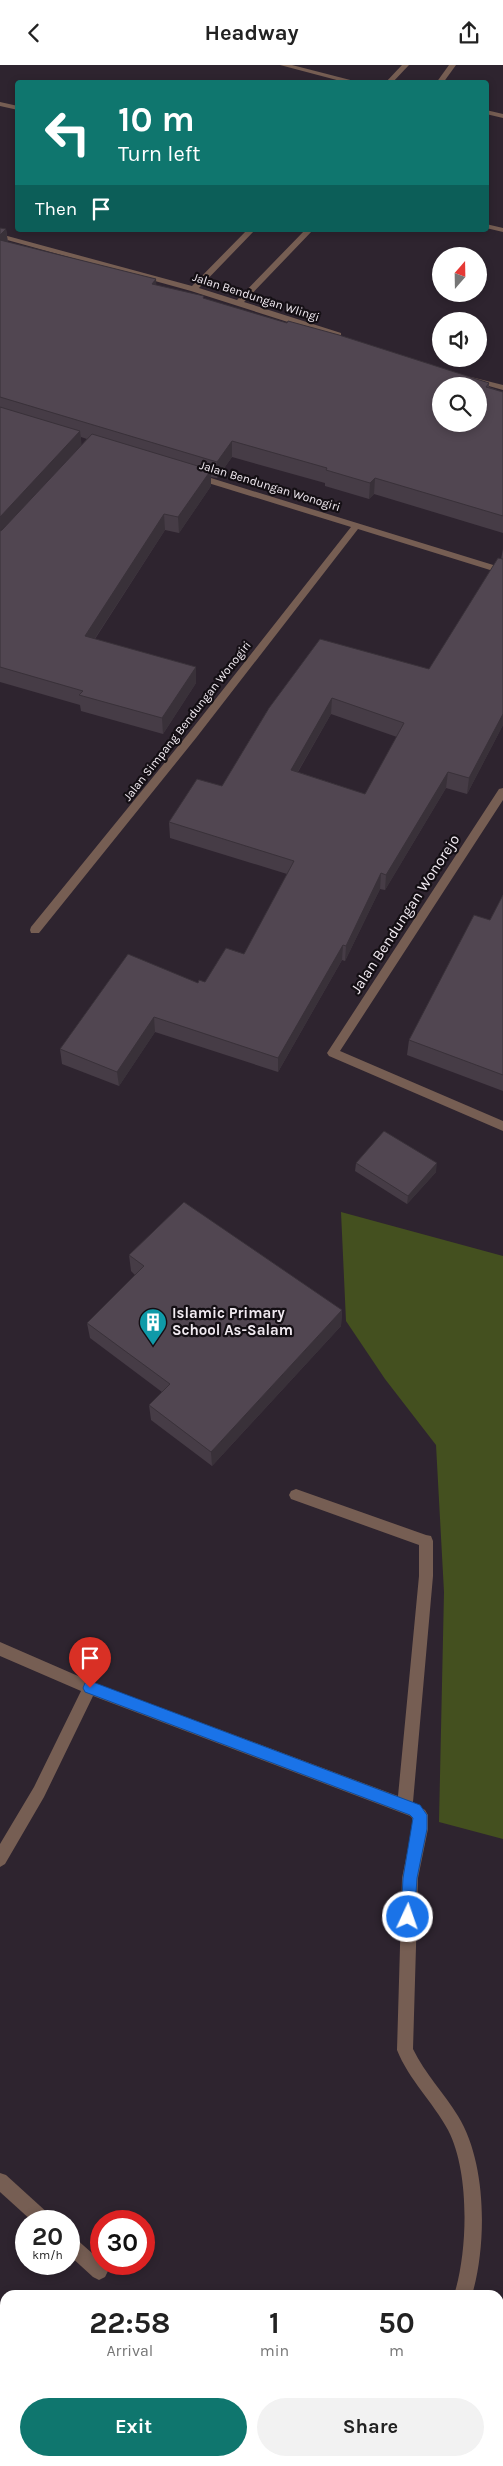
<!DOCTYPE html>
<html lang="en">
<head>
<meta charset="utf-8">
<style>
  body { margin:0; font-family:Karla,sans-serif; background:#f2f2f2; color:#222; height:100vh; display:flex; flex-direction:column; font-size:19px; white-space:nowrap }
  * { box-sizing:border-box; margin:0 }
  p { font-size:16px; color:#767676 }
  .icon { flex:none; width:28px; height:28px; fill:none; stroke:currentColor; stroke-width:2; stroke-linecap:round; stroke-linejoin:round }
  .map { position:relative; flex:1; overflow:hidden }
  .details { position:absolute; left:0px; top:2225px; width:504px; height:176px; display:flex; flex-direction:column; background:#fff; border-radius:15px 15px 0 0; box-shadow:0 2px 8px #0003 }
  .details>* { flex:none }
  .top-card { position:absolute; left:15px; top:15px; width:474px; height:152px; border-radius:5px; box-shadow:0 2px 8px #0003; background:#0f766e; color:#fff; overflow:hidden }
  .needle { width:32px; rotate:20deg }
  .buttons { position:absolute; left:432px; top:182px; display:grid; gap:10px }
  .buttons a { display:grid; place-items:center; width:55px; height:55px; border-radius:50%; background:#fff; box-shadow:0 2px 8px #0003; font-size:25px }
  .speed { position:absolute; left:15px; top:2145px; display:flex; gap:10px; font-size:25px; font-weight:700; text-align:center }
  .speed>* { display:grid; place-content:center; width:65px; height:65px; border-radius:50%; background:#fff; box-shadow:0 2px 8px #0003; line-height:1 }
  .speed small { font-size:12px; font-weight:400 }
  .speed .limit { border:8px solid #d22; background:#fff; color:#111 }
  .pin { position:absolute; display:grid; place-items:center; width:42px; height:42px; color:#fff; margin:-51px -21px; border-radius:50% 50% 50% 0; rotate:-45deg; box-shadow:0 0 5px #0007 }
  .pin .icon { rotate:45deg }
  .me { position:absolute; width:55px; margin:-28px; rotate:3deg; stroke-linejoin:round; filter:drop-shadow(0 0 4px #0008) }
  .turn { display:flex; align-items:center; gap:18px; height:105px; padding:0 20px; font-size:22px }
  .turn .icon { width:65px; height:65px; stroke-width:2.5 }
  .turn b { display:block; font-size:35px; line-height:42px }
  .then { display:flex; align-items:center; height:48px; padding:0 20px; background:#0003; gap:10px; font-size:19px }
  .eta { display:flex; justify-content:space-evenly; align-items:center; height:85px; text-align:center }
  .eta b { font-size:30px; font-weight:700; line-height:35px }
  .cta { display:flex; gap:10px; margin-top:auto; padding:10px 20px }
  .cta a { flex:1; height:58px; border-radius:30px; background:#0f766e; color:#fff; font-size:20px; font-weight:700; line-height:58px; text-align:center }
  .cta a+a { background:#f2f2f2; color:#222 }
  header { display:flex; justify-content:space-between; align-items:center; height:65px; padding:0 20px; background:#fff; font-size:22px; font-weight:700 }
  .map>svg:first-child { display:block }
</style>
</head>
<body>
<header><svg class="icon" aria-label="back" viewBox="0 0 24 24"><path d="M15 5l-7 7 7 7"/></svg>Headway<svg class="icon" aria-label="share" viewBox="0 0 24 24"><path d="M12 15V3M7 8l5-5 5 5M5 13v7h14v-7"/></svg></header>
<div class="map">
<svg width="503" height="2401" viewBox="0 0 503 2401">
  <rect width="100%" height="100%" fill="#2e242f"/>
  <polygon fill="#44501f" points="341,1147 503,1191 503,1774 439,1757 444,1527 436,1380 385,1314 346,1256"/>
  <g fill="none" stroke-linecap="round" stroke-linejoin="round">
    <g fill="#765e53" fill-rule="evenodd">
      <polygon points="280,0 292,0 362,18 348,18"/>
      <polygon points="402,0 409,0 392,18 385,18"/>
      <polygon points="449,0 456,0 443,18 436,18"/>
      <polygon points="0,37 18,41 18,45 0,41"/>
      <polygon points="486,45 503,49 503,53 486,49"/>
      <polygon points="486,159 503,163 503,167 486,163"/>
      <polygon points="247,165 255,165 199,223 237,235 305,165 313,165 244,237 341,268 341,272 335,272 191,226 0,173 0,169 192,221"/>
      <polygon points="471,312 503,320 503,325 471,316"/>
      <polygon points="192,409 198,409 503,503 503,509 358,464 196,673 39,868 31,868 30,865 31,862 188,669 351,462 192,413"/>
      <polygon points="503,723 503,735 340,986 503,1056 503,1066 329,991 327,988 499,724"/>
      <path d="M296,1424L426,1470L431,1471L433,1476V1511L413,1737L425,1745L428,1750V1764L418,1813L413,1984C425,2009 444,2028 458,2051C487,2098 487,2179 472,2230H454C468,2186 470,2107 448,2065C433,2037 409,2015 397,1985L402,1813L412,1764V1753L410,1751L93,1631L44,1732L5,1799L0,1802V1779L34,1722L81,1626L0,1591V1577L92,1617L398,1731L419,1511V1480L291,1434L289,1430L291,1426Z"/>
      <polygon points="0,2108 6,2110 50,2150 52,2156 32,2156 0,2127"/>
      <polygon points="69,2171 75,2173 101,2196 101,2199 105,2200 108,2206 105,2212 99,2215 93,2212 69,2190"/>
      <polygon points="405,2396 423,2396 421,2401 403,2401"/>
    </g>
  </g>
  <g fill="#463c46" fill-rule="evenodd">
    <path d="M0,163L6,164L8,177L204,234L489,318V322L503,327V468L374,429L369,434L325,421V418L232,392L217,413L211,412V421L179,468L165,465L95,574L196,602V618L163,669L81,646L80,640L0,617ZM81,372L87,374L81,381Z"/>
    <path d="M503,484V660L467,729L446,723L385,825L380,824L345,896L342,895L278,1007L155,967L119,1021L62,999L60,984L198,918L205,917L244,889L287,809L170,773L169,757L222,721L269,643L429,604L501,494ZM331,649L397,672L365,729L298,707Z"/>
    <polygon points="503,830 503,1026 407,990 409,975 490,855"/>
    <polygon points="356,1098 436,1107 407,1139 355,1106"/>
    <polygon points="129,1190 342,1245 341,1261 212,1401 151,1355 149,1340 162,1327 90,1273 87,1258 135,1210 131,1206"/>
  </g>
  <g fill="#393139">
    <polygon points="6,164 8,180 0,188 0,170"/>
    <polygon points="156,214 157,230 152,219"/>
    <polygon points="80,366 82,382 0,470 0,452"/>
    <polygon points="232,376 232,392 217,413 217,397"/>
    <polygon points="211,405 211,421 179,468 178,452"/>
    <polygon points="375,413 374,429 369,434 370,418"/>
    <polygon points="164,449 165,465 86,587 85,571"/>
    <polygon points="196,602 196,618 163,669 162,653"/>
    <polygon points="332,633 331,649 290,720 291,705"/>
    <polygon points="503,649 503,660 467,729 469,713"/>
    <polygon points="448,707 446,723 385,825 386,810"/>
    <polygon points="381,808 380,824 345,896 346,881"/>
    <polygon points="343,880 342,895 278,1007 278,993"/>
    <polygon points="154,952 155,967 119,1021 117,1007"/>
    <polygon points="437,1098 436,1107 407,1139 408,1131"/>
    <polygon points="342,1245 341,1261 212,1401 211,1387"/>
  </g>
  <g fill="#514651" stroke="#393139" fill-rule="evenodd">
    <polygon points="0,163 6,164 0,170"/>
    <path d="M0,175L156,214L152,219L204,231L203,233L287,258L288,256L339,270L489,318L486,322L503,327V451L375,413L370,418L326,405L327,403L232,376L217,397L0,332ZM441,321H479V359H441Z"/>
    <polygon points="0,342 80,366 0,452"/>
    <polygon points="92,369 211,405 178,452 164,449 85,571 196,602 162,653 79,630 83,626 0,602 0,466 2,465"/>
    <path d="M498,493L503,494V649L469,713L448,707L386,810L381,808L346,881L343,880L278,993L154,952L117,1007L60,984L128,889L198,918L199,915L205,917L226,883L244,889L294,796L169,757L197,714L222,721L269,643L320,574L429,604ZM332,633L404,658L365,729L291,705Z"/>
    <polygon points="503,830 503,1010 409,975 474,850 490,855"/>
    <polygon points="384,1066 437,1098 408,1131 356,1098"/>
    <polygon points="184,1137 342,1245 211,1387 149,1340 170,1319 87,1258 144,1201 129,1190"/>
  </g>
  <polygon fill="#1a73e8" stroke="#114b97" points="90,1616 420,1740 427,1750 427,1764 417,1813 414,1857 408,1859 403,1857 401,1852 403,1813 413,1753 410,1750 85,1627 83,1623 85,1618"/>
  <defs>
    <g id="building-pin" transform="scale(1.4375)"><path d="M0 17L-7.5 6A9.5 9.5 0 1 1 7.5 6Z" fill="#0f9aa8" stroke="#140f14"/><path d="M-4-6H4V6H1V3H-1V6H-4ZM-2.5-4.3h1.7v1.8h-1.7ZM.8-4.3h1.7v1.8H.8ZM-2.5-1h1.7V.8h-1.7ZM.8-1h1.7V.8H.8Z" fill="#fff"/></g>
  </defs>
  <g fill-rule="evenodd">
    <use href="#building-pin" x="153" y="1257"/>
  </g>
  <g text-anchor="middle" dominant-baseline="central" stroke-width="4.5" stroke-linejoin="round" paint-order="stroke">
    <g font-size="12" fill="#f2ebf2" stroke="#140f14">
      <text transform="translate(256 232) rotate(18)">Jalan Bendungan Wlingi</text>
      <text transform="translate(270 421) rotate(17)">Jalan Bendungan Wonogiri</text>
      <text transform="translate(187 656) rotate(-52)">Jalan Simpang Bendungan Wonogiri</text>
    </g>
    <g font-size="15" fill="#f2ebf2" stroke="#140f14">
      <text transform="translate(405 849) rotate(-57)">Jalan Bendungan Wonorejo</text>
    </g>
    <g font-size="15" font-weight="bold" fill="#f2ebf2" stroke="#140f14" text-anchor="start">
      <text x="172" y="1248">Islamic Primary<tspan x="172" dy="17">School As-Salam</tspan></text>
    </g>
  </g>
</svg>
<div class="buttons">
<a><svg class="needle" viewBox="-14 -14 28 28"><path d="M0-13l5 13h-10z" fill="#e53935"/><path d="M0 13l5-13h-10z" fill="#767676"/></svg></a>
<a><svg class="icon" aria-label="sound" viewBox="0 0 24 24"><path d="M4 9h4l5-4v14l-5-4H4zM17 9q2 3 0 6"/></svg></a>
<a><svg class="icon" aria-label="search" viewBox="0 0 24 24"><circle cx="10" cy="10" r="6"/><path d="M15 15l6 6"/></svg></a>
</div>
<div class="speed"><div>20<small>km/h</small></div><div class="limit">30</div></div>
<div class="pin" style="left:90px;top:1623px;background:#d93025"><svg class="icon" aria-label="arrive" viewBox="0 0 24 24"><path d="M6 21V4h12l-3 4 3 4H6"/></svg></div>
<svg class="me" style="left:408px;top:1852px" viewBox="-20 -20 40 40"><circle r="17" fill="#1a73e8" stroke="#fff" stroke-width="3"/><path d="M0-11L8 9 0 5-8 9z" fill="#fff"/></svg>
<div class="top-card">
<div class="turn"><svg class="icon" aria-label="left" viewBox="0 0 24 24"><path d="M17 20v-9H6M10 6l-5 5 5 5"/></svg><div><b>10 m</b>Turn left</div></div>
<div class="then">Then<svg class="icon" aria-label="arrive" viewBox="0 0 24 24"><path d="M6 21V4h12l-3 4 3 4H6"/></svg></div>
</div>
<section class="details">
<div class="eta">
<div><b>22:58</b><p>Arrival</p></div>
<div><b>1</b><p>min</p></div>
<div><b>50</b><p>m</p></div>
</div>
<div class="cta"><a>Exit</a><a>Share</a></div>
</section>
</div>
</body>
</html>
